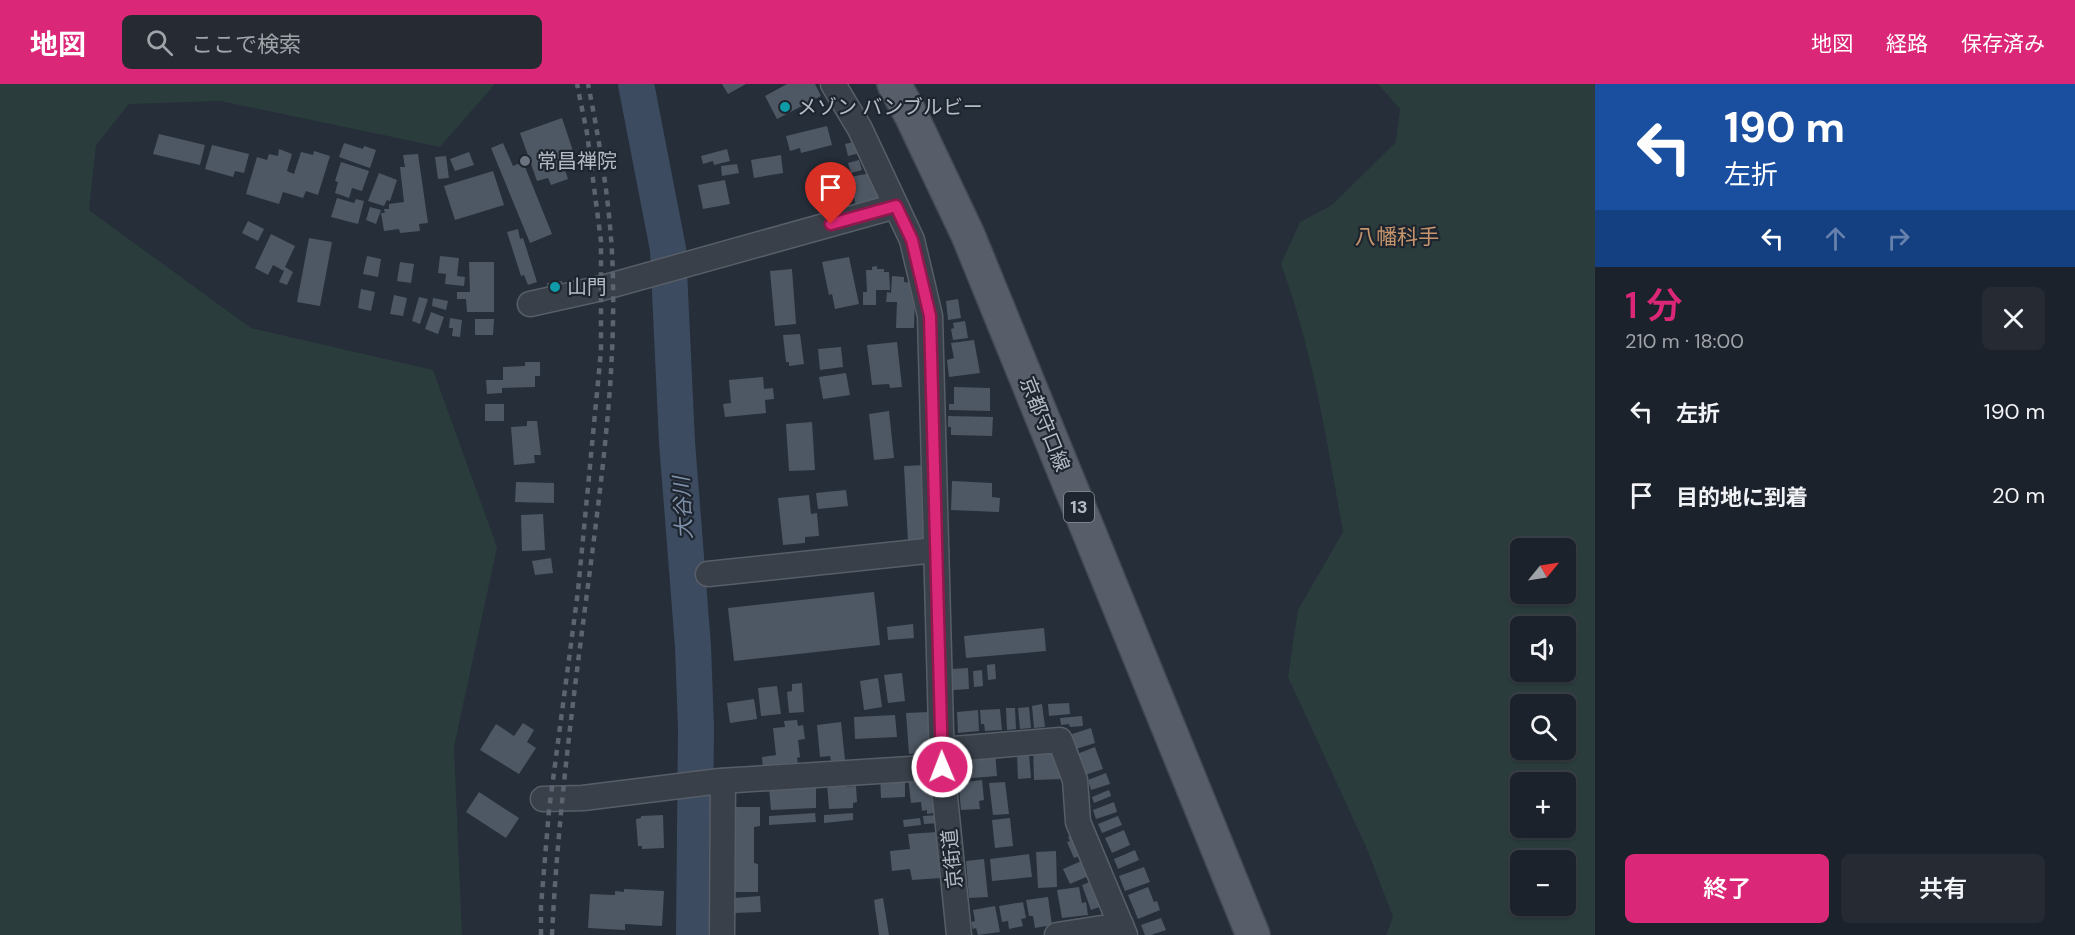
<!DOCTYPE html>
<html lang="ja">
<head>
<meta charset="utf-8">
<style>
  body { margin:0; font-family:"DM Sans","Noto Sans JP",sans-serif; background:#252a33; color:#f1f3f6; height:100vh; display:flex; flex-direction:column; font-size:22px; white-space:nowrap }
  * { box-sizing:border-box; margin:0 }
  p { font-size:20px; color:#a0a4a9 }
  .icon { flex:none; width:33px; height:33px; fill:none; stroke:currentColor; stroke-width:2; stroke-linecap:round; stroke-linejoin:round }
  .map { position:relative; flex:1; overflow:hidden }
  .details { display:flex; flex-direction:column; background:#1c222b; width:480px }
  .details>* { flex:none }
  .hud { background:#1a4fa0; color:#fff; overflow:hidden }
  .needle { width:39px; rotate:60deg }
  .tools { position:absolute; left:1510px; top:454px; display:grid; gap:12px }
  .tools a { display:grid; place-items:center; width:66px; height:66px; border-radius:9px; background:#1c222b; box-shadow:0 2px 4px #0004,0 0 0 2px #3a3f47; font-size:30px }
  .pin { position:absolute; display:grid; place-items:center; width:51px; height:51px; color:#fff; margin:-62px -26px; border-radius:50% 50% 50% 0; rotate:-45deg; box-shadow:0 0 6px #0007 }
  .pin .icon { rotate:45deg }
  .me { position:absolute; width:66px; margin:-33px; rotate:359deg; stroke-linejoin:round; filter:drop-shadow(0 0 4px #0008) }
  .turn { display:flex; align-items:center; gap:21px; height:126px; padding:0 30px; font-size:27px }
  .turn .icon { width:78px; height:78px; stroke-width:2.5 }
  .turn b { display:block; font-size:42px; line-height:51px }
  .lanes { display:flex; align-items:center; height:57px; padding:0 30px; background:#0003; justify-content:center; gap:30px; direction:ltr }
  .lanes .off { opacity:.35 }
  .round { display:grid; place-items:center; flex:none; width:63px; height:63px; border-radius:9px; background:#252a33 }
  .overview { display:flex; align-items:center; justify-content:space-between; height:102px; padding:0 30px }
  h1 { font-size:36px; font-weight:600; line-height:45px; color:#db2777 }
  .action { display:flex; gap:12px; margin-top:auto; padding:12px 30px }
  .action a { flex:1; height:69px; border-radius:9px; background:#db2777; color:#fff; font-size:24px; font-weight:600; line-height:69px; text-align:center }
  .action a+a { background:#252a33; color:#f1f3f6 }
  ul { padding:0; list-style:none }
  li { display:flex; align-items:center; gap:18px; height:84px; padding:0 30px }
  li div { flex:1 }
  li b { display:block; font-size:22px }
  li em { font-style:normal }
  header { display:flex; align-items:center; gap:36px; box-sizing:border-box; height:84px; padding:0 30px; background:#db2777; color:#fff }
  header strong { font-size:28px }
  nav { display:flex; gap:33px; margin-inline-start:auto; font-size:21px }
  .search { width:420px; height:54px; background:#252a33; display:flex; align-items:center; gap:15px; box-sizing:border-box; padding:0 21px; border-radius:9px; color:#a0a4a9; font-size:22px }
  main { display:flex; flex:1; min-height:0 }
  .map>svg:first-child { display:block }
</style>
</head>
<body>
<header>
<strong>地図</strong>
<div class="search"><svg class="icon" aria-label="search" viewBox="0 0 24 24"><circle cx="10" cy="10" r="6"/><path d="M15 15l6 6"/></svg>ここで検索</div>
<nav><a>地図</a><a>経路</a><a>保存済み</a></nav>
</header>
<main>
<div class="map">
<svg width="1595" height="851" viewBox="0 0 1595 851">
  <rect width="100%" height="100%" fill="#252e39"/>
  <g fill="#2a3c3c" fill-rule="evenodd">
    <polygon points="0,0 495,0 440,63 220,17 129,20 96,61 89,126 251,244 433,286 497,463 454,663 462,851 0,851"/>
    <path d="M1378,0H1595V851H1386L1393,833L1367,765L1288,593L1298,526L1343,448C1327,357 1313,267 1281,180L1300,138L1332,121L1396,58L1400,25ZM1521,465H1566V510H1521ZM1521,543H1566V588H1521ZM1521,621H1566V666H1521ZM1521,699H1566V744H1521ZM1521,777H1566V822H1521Z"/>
  </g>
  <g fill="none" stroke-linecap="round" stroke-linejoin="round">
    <polyline stroke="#3d4b60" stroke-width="36" points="636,0 668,165 677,358 693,562 696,644 694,851"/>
  </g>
  <g fill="#4e5864">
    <polygon points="722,0 746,0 728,10"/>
    <polygon points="787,0 815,0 821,12 777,35 765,12"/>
    <polygon points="562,34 578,82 565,86 568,95 551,101 548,94 537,97 520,49"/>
    <polygon points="827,42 832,61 801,69 800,64 790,67 786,52"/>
    <polygon points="159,50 205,61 200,81 153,70"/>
    <polygon points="857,57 860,69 848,72 845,60"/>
    <polygon points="344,59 363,65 364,62 376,66 370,84 339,73"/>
    <polygon points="503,59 513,82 523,78 552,150 530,159 491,64"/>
    <polygon points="212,61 249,70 244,89 235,87 233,93 205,85"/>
    <polygon points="279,65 292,70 287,87 294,90 301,68 313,71 314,67 330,72 318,111 306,107 303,114 283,108 279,120 246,110 257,73 267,76 269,70 278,72"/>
    <polygon points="727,65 730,77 714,81 713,77 703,80 701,72"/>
    <polygon points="469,68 474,81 455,87 450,75"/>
    <polygon points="418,70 428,139 419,140 420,147 400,149 399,145 384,147 381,129 385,129 384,125 389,125 389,120 404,118 400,83 405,83 403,71"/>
    <polygon points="781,71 783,89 754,94 751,76"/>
    <polygon points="446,72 449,94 438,95 435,73"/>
    <polygon points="859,76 862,86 851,89 848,79"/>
    <polygon points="341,78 369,87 362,107 352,104 349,114 335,109 338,98 335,97"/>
    <polygon points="737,80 739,89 722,92 721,82"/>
    <polygon points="493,87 504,121 455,136 444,102"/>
    <polygon points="379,89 397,96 390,117 387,116 384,122 368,117"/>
    <polygon points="871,89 883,121 857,127 850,93"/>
    <polygon points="725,96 730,120 703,125 698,101"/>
    <polygon points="337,114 354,119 356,115 364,117 358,140 331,133"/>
    <polygon points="370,123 381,126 376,140 366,136"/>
    <polygon points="248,137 264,145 258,157 242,149"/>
    <polygon points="518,145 520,155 523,154 537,198 528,201 524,191 521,192 507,148"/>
    <polygon points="271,150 295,162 285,183 293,188 287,201 279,198 284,187 273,181 268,191 255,184"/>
    <polygon points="309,154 332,158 320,222 297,218"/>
    <polygon points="367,172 381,175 378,193 363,190"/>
    <polygon points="440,172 459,174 457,192 465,193 464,202 445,200 446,190 438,189"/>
    <polygon points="849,173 859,220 835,225 832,210 829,211 822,178"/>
    <polygon points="400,178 414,180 411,199 397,197"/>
    <polygon points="469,178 494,178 494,228 467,228 466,215 457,215 457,208 470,208"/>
    <polygon points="877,182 877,185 884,185 884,188 889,188 890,206 876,206 876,221 863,221 863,208 867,208 866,186 872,186 872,183"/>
    <polygon points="792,185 796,240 775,242 770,187"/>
    <polygon points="892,192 904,193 904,198 912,199 915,207 914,244 896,244 897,218 886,218 887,208 891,209"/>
    <polygon points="562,197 563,207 549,209 547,199"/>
    <polygon points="361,205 375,208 371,227 358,224"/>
    <polygon points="394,211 407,214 403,232 390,230"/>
    <polygon points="419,213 428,215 420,240 412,237"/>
    <polygon points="433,214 448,217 446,226 432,222"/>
    <polygon points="958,215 961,234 948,236 946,217"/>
    <polygon points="431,228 444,233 438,250 425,245"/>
    <polygon points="450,234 462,236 460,253 452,252 453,244 449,244"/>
    <polygon points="475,235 494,235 493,251 475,251"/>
    <polygon points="965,237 968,254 953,256 951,245 954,244 953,239"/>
    <polygon points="800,250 804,280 789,282 789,278 786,278 783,251"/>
    <polygon points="974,256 980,289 949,293 947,276 954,274 951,259"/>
    <polygon points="897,258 902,303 890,304 889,300 872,301 867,261"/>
    <polygon points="841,263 843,283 820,286 818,265"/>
    <polygon points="525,278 540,278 540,292 535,292 535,303 502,304 502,309 487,310 486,296 503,296 503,283 525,282"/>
    <polygon points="846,289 850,311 823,315 819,293"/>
    <polygon points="763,293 764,305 773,304 774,315 765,316 766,329 725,333 723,320 731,319 729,296"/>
    <polygon points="954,303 990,304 990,327 949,326 949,320 954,320"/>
    <rect x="485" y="320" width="19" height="17"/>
    <polygon points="889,327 894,374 874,376 869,330"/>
    <polygon points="948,332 993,333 992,352 951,351 951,343 948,343"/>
    <polygon points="527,337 537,337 541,371 534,371 535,379 514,381 511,343 527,342"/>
    <polygon points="812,338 815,386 789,387 786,340"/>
    <polygon points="926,381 926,456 908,457 904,382"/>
    <polygon points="952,397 992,399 992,413 1000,414 999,428 951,426"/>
    <polygon points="516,398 554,399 554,419 515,418"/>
    <polygon points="846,406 848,422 818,425 816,409"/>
    <polygon points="809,411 811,430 817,429 819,452 805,453 805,459 783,461 778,414"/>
    <polygon points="543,430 545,466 522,467 521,431"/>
    <polygon points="551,474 553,489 535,491 532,477"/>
    <polygon points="874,508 880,561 734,577 728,524"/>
    <polygon points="913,540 914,554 888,556 887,543"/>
    <polygon points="1044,544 1046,567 966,574 964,552"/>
    <polygon points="995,580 996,595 988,596 987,581"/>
    <polygon points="968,584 969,605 953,606 951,585"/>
    <polygon points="982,586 983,602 974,603 973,587"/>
    <polygon points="902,589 905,617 888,619 884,591"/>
    <polygon points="878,594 882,623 864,626 860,597"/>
    <polygon points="802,599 804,628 789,629 787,608 792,607 792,600"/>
    <polygon points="777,602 781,630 761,632 758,604"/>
    <polygon points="754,615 757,635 730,639 727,619"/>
    <polygon points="1069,619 1070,630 1049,632 1048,620"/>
    <polygon points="1042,620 1045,643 1034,644 1032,622"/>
    <polygon points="1029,623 1031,644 1020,645 1018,624"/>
    <polygon points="1006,624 1015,624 1016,645 1007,646"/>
    <polygon points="1000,625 1002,646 985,647 984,640 981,640 980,626"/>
    <polygon points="978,626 979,647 958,649 957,628"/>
    <polygon points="929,628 932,669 909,670 906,629"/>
    <polygon points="895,631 897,653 855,655 854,633"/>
    <polygon points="1082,632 1083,642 1070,643 1069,640 1061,641 1060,634"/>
    <polygon points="797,636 798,642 803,641 805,655 798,656 800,673 797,674 798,680 763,684 762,673 776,671 773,644 785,643 784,637"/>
    <polygon points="841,638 845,676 831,677 830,672 820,673 817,641"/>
    <polygon points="523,639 534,646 527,658 536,664 519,690 480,666 496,640 514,652"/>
    <polygon points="1091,644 1095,659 1076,665 1072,650"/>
    <polygon points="1059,663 1063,695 1034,696 1033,664"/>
    <polygon points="1095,663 1103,685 1085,691 1077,670"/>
    <polygon points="995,667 997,692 959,695 958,688 965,687 963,674"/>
    <polygon points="1017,670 1029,670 1031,694 1018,695"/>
    <polygon points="933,689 940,728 927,730 927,726 922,727 921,718 911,719 908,692"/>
    <polygon points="1106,689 1110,700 1091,706 1088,696"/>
    <polygon points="905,690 905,713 881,714 880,691"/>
    <polygon points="982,696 984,716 979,717 980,725 961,726 959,703 966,702 966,698"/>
    <polygon points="846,698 846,703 856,702 857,718 853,719 853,724 829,725 827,699"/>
    <polygon points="1005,698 1009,730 993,731 989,699"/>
    <polygon points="816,701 816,724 771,726 769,704"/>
    <polygon points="1109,706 1111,712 1094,719 1092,713"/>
    <polygon points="479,708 519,734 506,754 466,728"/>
    <polygon points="1114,718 1117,728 1096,735 1093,726"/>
    <polygon points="730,723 760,723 760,742 754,743 754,779 758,780 758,808 731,808"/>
    <polygon points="815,729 816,738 769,741 769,732"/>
    <polygon points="853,729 853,736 824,739 824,731"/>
    <polygon points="663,731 664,764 642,765 642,762 638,762 636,735 641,734 641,732"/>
    <polygon points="939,731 940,739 924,740 923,732"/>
    <polygon points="1118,732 1122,741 1102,749 1098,740"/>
    <polygon points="920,734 921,741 904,743 903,736"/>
    <polygon points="1010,734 1013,762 995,764 992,736"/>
    <polygon points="1124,746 1130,761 1112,769 1105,754"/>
    <polygon points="937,748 941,794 912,796 910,785 892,787 890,767 910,765 908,750"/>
    <polygon points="1075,749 1085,770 1074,774 1067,758 1070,757 1068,753"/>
    <polygon points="1135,766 1139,776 1118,785 1114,775"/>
    <polygon points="1056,767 1057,803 1038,804 1036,768"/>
    <polygon points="1029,770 1032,793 992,797 990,775"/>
    <polygon points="984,775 988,813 969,814 966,777"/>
    <polygon points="1086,775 1093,790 1070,800 1063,785"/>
    <polygon points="1144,783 1150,798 1125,807 1119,792"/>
    <polygon points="1095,796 1105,821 1091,826 1082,801"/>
    <polygon points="1079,803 1082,819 1086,818 1088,831 1062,834 1057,806"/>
    <polygon points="1148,803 1154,818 1157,817 1160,826 1138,835 1128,811"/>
    <polygon points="624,805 664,807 662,842 625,840 625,846 588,844 590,810 615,811 615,807 624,808"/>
    <polygon points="760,812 761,828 735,829 734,814"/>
    <polygon points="1048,813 1052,841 1035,844 1033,832 1029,832 1026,816"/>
    <polygon points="883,814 889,851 879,851 874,816"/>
    <polygon points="1023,818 1026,834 1021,835 1023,842 1009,845 1008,837 1002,838 999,822"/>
    <polygon points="995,822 1000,848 978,851 976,844 973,845 971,838 975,837 973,826"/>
    <polygon points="1161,834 1166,846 1151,851 1145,851 1141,841"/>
  </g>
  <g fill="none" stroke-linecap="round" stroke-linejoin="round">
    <g stroke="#575e67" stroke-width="27">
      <g id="minor">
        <polyline points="833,0 860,45 912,156 930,232 942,683 959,851"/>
        <polyline points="530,220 602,204 896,122"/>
        <polyline points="708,490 936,466"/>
        <polyline points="942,666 1060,656 1075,696 1078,738 1125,851"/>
        <polyline points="543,715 583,714 720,697 942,683"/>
        <polyline points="722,851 723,697"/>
        <polyline points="1057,851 1121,841"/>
      </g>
    </g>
    <g stroke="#424952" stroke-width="36">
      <polyline id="primary" points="894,0 911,31 968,151 1253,851"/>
    </g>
    <use href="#minor" stroke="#394049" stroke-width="24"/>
    <use href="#primary" stroke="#575e69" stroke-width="33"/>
    <g stroke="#5b6470" stroke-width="4.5" stroke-dasharray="6 6" stroke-linecap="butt">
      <polyline points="541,851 541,822 549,726 578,507 601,267 601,157 587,49 577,0"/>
      <path d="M552,851C558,729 574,608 590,486C602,392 615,293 613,197C612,131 601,65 588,0"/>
    </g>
  </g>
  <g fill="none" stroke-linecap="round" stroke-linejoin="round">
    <g stroke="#8e194d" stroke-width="15">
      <polyline id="route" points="831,140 896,122 912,156 930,232 942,683"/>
    </g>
    <use href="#route" stroke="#db2777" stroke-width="10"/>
  </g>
  <g fill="#0f9aa8" stroke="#1e252e" stroke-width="2">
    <circle cx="785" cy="23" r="6"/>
    <circle cx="555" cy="203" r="6"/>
  </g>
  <circle fill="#6b7280" stroke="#1e252e" stroke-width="2" cx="525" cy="77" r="6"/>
  <g text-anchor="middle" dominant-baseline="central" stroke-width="4.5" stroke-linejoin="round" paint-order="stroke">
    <rect fill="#1e252e" stroke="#878e98" stroke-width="1.5" x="1064" y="408" width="30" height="30" rx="4.5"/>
    <g font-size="18" font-weight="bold" fill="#b4bbc5">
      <text x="1079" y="423">13</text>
    </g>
    <g font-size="20" fill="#b4bbc5" stroke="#1e252e" text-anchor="start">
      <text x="797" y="23">メゾン バンブルビー</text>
      <text x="537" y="77">常昌禅院</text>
      <text x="567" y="203">山門</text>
    </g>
    <g font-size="20" fill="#b4bbc5" stroke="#1e252e">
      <text transform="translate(1045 340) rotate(68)">京都守口線</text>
      <text transform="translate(952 775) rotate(-96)">京街道</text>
    </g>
    <g font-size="21" fill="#c7956d" stroke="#1e252e">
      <text x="1397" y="153">八幡科手</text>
    </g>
    <g font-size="21" font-style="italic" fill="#7f91aa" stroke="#1e252e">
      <text transform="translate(683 424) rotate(-93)">大谷川</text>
    </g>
  </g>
</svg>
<div class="tools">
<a><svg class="needle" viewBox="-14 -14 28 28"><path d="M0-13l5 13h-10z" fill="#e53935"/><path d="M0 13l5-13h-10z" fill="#a0a4a9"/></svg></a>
<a><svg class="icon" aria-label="sound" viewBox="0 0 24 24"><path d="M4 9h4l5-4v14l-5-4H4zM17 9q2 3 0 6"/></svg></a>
<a><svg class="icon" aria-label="search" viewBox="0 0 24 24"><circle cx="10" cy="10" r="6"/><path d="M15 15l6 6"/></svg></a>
<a>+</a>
<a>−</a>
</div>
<div class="pin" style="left:831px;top:140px;background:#d93025"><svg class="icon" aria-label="arrive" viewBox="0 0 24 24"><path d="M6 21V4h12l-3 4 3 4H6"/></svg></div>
<svg class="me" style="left:942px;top:683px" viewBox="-20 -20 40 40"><circle r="17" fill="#db2777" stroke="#fff" stroke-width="3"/><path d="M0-11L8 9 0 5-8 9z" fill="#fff"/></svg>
</div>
<section class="details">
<div class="hud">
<div class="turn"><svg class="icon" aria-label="left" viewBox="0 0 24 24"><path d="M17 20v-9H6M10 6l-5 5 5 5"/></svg><div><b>190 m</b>左折</div></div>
<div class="lanes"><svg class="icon" aria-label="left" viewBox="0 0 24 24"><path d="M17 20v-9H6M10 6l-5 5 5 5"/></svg><svg class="icon off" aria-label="ahead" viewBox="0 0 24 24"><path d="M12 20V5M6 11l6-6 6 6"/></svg><svg class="icon off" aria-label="right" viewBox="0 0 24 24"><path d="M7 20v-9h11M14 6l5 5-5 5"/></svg></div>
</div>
<div class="overview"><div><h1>1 分</h1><p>210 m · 18:00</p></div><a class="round"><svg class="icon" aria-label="close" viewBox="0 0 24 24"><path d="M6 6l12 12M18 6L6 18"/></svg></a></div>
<ul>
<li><svg class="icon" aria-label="left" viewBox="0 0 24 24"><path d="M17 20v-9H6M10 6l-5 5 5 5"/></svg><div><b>左折</b></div><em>190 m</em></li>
<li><svg class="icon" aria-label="arrive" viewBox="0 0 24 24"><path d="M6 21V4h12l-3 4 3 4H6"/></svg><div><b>目的地に到着</b></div><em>20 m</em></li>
</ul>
<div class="action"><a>終了</a><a>共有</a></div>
</section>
</main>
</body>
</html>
